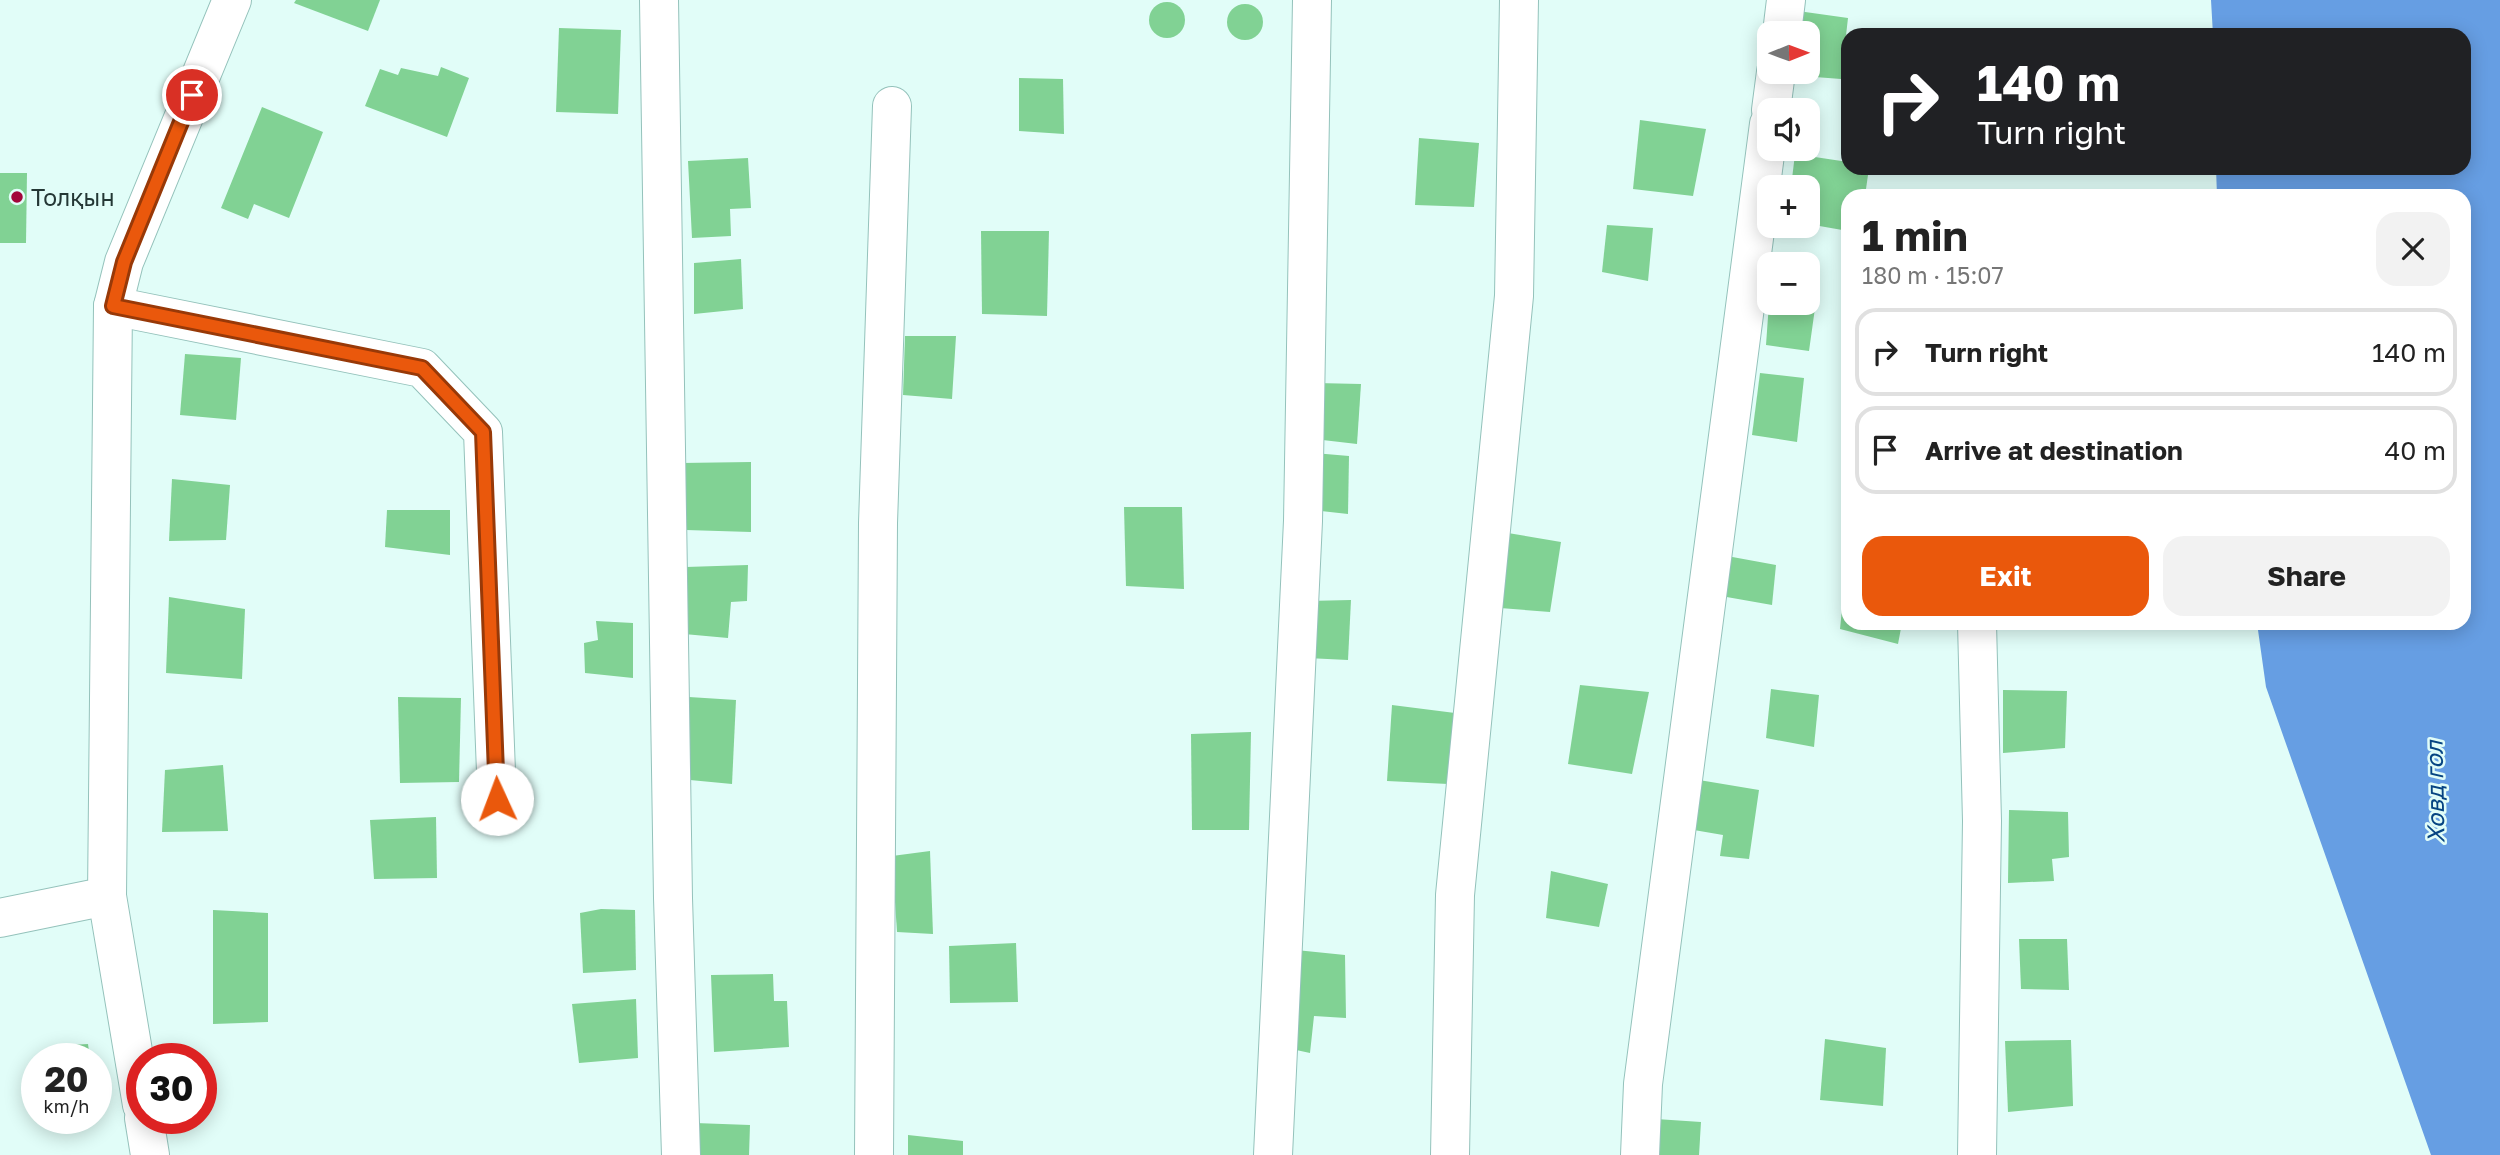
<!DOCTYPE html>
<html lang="en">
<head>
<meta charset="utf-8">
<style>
  body { margin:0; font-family:"Golos Text",sans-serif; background:#f2f2f2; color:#222; height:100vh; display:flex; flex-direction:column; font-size:26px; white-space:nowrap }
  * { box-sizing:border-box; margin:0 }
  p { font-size:23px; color:#767676 }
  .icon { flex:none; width:38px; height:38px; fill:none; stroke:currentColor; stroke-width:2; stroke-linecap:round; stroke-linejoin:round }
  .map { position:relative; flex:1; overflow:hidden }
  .panel { position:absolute; left:1841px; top:189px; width:630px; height:441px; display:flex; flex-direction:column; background:#fff; border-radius:21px; box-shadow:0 4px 18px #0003 }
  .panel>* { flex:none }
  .top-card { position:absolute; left:1841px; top:28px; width:630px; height:147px; border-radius:21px; box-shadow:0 4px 18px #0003; background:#202124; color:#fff; overflow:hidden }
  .needle { width:46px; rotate:89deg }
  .tools { position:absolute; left:1757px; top:21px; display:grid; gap:14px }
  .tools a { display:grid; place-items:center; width:63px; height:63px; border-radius:14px; background:#fff; box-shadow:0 4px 18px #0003; font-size:35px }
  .speed { position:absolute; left:21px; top:1043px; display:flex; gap:14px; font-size:35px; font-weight:700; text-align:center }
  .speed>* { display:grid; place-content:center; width:91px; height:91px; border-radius:50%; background:#fff; box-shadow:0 4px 18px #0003; line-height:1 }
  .speed small { font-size:18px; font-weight:400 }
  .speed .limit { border:10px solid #d22; background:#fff; color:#111 }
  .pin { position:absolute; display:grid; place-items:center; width:60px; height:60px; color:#fff; margin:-30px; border:4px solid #fff; border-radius:50%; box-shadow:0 2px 7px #0007 }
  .me { position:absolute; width:77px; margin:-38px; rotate:358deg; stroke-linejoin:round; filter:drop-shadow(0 0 5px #0008) }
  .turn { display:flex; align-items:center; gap:24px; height:147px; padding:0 21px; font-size:32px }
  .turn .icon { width:91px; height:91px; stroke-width:2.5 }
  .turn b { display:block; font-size:49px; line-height:60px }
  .round { display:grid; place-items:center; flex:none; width:74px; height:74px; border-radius:21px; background:#f2f2f2 }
  .summary { display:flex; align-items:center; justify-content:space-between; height:119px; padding:0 21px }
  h1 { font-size:42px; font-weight:700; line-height:52px }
  .button { display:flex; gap:14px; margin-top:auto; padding:14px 21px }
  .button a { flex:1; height:80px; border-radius:21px; background:#ea580c; color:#fff; font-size:28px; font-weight:700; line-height:80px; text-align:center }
  .button a+a { background:#f2f2f2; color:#222 }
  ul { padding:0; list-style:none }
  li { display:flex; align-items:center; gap:21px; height:88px; margin:0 14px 10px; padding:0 7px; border:4px solid #e0e0e0; border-radius:21px }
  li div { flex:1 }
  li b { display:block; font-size:26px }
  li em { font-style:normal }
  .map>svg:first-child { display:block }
</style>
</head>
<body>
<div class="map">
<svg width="2500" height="1155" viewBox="0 0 2500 1155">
  <rect width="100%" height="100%" fill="#e1fdf8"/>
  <polygon fill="#669ee3" points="2211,0 2500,0 2500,1155 2431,1155 2266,687 2257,623 2464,623 2464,196 2217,196 2216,168 2464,168 2464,35 2213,35"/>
  <g fill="#81d294">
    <polygon points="296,0 380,0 368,31 294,3"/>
    <circle cx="1167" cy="20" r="18"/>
    <circle cx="1245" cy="22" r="18"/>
    <polygon points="1798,11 1848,18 1841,79 1789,75 1790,72 1808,72 1808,33 1795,33"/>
    <polygon points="559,28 621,30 618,114 556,112"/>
    <polygon points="441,67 469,78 447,137 365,106 380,69 398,75 401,68 438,76"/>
    <polygon points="1019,78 1063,79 1064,134 1019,131"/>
    <polygon points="262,107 323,132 289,218 254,204 248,219 221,208"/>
    <polygon points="1640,120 1706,129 1693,196 1633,189"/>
    <polygon points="1419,138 1479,143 1474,207 1415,205"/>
    <polygon points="1795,154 1848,162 1848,168 1869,168 1865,196 1848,196 1848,231 1808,224 1808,187 1791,187"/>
    <polygon points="748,158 751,208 730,209 731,236 692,238 688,161"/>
    <polygon points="0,173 27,173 26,243 0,243"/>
    <polygon points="1607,225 1653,228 1648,281 1602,272"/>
    <polygon points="981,231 1049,231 1047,316 982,314"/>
    <polygon points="741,259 743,309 694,314 694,263"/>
    <polygon points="1808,300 1816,301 1809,351 1766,345 1769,303 1808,303"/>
    <polygon points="905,336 956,336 952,399 903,395"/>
    <polygon points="185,354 241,358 236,420 180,415"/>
    <polygon points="1760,373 1804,378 1797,442 1752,435"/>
    <polygon points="1316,383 1361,384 1357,444 1314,439"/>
    <polygon points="1314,453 1349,456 1348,514 1312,510"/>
    <polygon points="751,462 751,532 686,530 681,463"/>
    <polygon points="172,479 230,485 226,540 169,541"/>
    <polygon points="1124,507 1182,507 1184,589 1126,586"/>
    <polygon points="387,510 450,510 450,555 385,547"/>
    <polygon points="1502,532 1561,542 1550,612 1500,608"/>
    <polygon points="1727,556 1776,565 1772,605 1721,596"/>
    <polygon points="748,565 747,601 731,602 728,638 684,634 686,567"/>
    <polygon points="1846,569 1848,623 1902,623 1898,644 1840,629"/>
    <polygon points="169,597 245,609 242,679 166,673"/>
    <polygon points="1351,600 1348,660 1307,658 1307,601"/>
    <polygon points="596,621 633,623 633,678 585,673 584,643 598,640"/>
    <polygon points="1580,685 1649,692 1632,774 1568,764"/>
    <polygon points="1771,689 1819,695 1814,747 1766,738"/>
    <polygon points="2003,690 2067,691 2065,748 2003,753"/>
    <polygon points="398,697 461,698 459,782 400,783"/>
    <polygon points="689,697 736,700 732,784 690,780"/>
    <polygon points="1392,705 1455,713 1448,784 1387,781"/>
    <polygon points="1251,732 1249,830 1192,830 1191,734"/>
    <polygon points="223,765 228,831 162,832 165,770"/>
    <polygon points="1693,779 1759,790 1749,859 1720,856 1723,835 1688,829"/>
    <polygon points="2009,810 2068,812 2069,857 2052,859 2054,881 2008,883"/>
    <polygon points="436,817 437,878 374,879 370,820"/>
    <polygon points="930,851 933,934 897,932 892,856"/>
    <polygon points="1551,871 1608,884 1599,927 1546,918"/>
    <polygon points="601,909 635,910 636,970 583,973 580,913"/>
    <polygon points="213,910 268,913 268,1022 213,1024"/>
    <polygon points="2019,939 2067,939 2069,990 2021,989"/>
    <polygon points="1016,943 1018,1002 950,1003 949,946"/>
    <polygon points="1296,950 1345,955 1346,1018 1314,1016 1310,1053 1287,1048"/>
    <polygon points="773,974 774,1001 787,1001 789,1047 714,1052 711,975"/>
    <polygon points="636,999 638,1058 579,1063 572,1004"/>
    <polygon points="1825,1039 1886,1048 1883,1106 1820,1100"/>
    <polygon points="2071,1040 2073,1106 2008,1112 2005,1041"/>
    <polygon points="88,1044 90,1059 54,1059 52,1046"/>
    <polygon points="1656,1119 1701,1122 1699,1155 1653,1155"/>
    <polygon points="695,1123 750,1125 749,1155 695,1155"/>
    <polygon points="908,1135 963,1141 963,1155 908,1155"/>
  </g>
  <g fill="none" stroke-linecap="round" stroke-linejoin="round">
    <g stroke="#94c2bb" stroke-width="40">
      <g id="minor">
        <polyline points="659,0 673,898 681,1155"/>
        <polyline points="1782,33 1786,0"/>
        <polyline points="1771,110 1776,72"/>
        <polyline points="113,306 422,368 483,432 497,798"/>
        <polyline points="107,896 142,1105"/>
        <polyline points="0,918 107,896 113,306 124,262 232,0"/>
        <polyline points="144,1118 150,1155"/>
        <polyline points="874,1155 878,523 892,106"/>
        <polyline points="1273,1155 1303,521 1312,0"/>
        <polyline points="1450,1155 1455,895 1514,296 1519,0"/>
        <polyline points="1640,1155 1643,1084 1769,124"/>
        <polyline points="1977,1155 1982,821 1977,623"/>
      </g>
    </g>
    <use href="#minor" stroke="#fff" stroke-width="38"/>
  </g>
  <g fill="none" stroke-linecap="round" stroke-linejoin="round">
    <g stroke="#983908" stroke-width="18">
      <polyline id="route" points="192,95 124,262 113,306 422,368 483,432 497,799"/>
    </g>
    <use href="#route" stroke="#ea580c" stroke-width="12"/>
  </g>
  <circle fill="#a3063a" stroke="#e1fdf8" stroke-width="2.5" cx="17" cy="197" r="7"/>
  <g text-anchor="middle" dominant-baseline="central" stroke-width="5" stroke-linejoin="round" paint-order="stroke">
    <g font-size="23" fill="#243735" stroke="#e1fdf8" text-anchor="start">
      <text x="31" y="197">Толқын</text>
    </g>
    <g font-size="24" font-style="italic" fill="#064482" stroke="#e1fdf8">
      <text transform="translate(2434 792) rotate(-91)">Ховд гол</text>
    </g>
  </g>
</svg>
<div class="tools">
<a><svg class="needle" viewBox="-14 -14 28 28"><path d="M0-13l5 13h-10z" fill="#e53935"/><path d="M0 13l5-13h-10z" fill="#767676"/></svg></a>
<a><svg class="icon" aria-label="sound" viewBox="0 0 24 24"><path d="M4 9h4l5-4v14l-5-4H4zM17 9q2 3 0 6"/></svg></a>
<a>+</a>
<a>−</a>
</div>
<div class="speed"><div>20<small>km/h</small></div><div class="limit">30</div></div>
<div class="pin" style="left:192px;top:95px;background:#d93025"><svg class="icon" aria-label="arrive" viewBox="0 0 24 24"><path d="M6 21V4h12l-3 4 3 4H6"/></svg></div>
<svg class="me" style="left:497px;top:799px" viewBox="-20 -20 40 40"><circle r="19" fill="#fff"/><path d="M0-13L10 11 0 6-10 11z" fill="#ea580c"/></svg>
<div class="top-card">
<div class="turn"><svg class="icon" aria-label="right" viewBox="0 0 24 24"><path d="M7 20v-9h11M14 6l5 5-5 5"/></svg><div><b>140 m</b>Turn right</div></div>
</div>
<section class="panel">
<div class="summary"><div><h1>1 min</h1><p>180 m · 15:07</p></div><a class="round"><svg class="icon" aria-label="close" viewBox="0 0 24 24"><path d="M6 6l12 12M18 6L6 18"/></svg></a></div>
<ul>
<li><svg class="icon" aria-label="right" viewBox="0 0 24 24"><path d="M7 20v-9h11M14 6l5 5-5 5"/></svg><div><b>Turn right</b></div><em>140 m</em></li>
<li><svg class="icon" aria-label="arrive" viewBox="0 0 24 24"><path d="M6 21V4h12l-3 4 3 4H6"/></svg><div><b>Arrive at destination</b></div><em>40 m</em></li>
</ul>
<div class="button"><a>Exit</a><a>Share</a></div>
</section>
</div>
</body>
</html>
